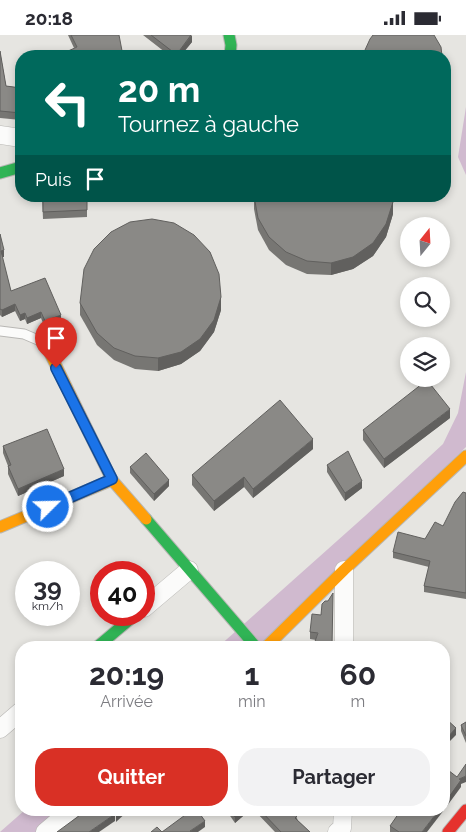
<!DOCTYPE html>
<html lang="fr">
<head>
<meta charset="utf-8">
<style>
  body { margin:0; font-family:Raleway,sans-serif; background:#f2f2f3; color:#2b2b33; height:100vh; display:flex; flex-direction:column; font-size:19px; white-space:nowrap }
  * { box-sizing:border-box; margin:0 }
  p { font-size:16px; color:#7c7c81 }
  .icon { flex:none; width:28px; height:28px; fill:none; stroke:currentColor; stroke-width:2; stroke-linecap:round; stroke-linejoin:round }
  .map { position:relative; flex:1; overflow:hidden }
  .drawer { position:absolute; left:15px; top:606px; width:435px; height:175px; display:flex; flex-direction:column; background:#fff; border-radius:20px; box-shadow:0 2px 8px #0003 }
  .drawer>* { flex:none }
  .banner { position:absolute; left:15px; top:15px; width:436px; height:152px; border-radius:20px; box-shadow:0 2px 8px #0003; background:#00695c; color:#fff; overflow:hidden }
  .needle { width:32px; rotate:18deg }
  .buttons { position:absolute; left:400px; top:182px; display:grid; gap:10px }
  .buttons a { display:grid; place-items:center; width:50px; height:50px; border-radius:50%; background:#fff; box-shadow:0 2px 8px #0003; font-size:25px }
  .speed { position:absolute; left:15px; top:526px; display:flex; gap:10px; font-size:25px; font-weight:700; text-align:center }
  .speed>* { display:grid; place-content:center; width:65px; height:65px; border-radius:50%; background:#fff; box-shadow:0 2px 8px #0003; line-height:1 }
  .speed small { font-size:12px; font-weight:400 }
  .speed .limit { border:8px solid #d22; background:#fff; color:#111 }
  .pin { position:absolute; display:grid; place-items:center; width:42px; height:42px; color:#fff; margin:-51px -21px; border-radius:50% 50% 50% 0; rotate:-45deg; box-shadow:0 0 5px #0007 }
  .pin .icon { rotate:45deg }
  .me { position:absolute; width:55px; margin:-28px; rotate:67deg; stroke-linejoin:round; filter:drop-shadow(0 0 4px #0008) }
  .turn { display:flex; align-items:center; gap:18px; height:105px; padding:0 20px; font-size:22px }
  .turn .icon { width:65px; height:65px; stroke-width:2.5 }
  .turn b { display:block; font-size:35px; line-height:42px }
  .then { display:flex; align-items:center; height:48px; padding:0 20px; background:#0003; gap:10px; font-size:19px }
  .eta { display:flex; justify-content:space-evenly; align-items:center; height:85px; text-align:center }
  .eta b { font-size:30px; font-weight:700; line-height:35px }
  .primary-button { display:flex; gap:10px; margin-top:auto; padding:10px 20px }
  .primary-button a { flex:1; height:58px; border-radius:20px; background:#d93025; color:#fff; font-size:20px; font-weight:700; line-height:58px; text-align:center }
  .primary-button a+a { background:#f2f2f3; color:#2b2b33 }
  .status { display:flex; justify-content:space-between; align-items:center; height:35px; padding:0 25px; background:#fff; direction:ltr }
  .status svg { height:14px; fill:currentColor }
  .map>svg:first-child { display:block }
</style>
</head>
<body>
<div class="status"><b>20:18</b><svg viewBox="0 0 49 12"><path d="M0 12V9h3v3zM5 12V6h3v6zM10 12V3h3v9zM15 12V0h3v12zM26 1h20v11H26zM47 4h2v5h-2z"/></svg></div>
<div class="map">
<svg width="466" height="797" viewBox="0 0 466 797">
  <rect width="100%" height="100%" fill="#e6e5e1"/>
  <g fill="#d0bacf">
    <polygon points="466,72 466,140 458,122"/>
    <polygon points="466,337 466,412 258,612 218,612 365,481 443,409 458,378"/>
    <polygon points="25,775 66,775 40,797 0,797"/>
  </g>
  <g fill="none" stroke-linecap="round" stroke-linejoin="round">
    <g stroke="#b8b7b4" stroke-width="11">
      <polyline id="lane" points="0,296 24,299 45,308"/>
    </g>
    <g stroke="#b8b7b4" stroke-width="19">
      <g id="street">
        <polyline points="0,100 21,103"/>
        <polyline points="144,573 189,535"/>
        <polyline points="344,612 344,535"/>
        <polyline points="0,694 21,676"/>
        <polyline points="45,797 71,775"/>
        <polyline points="337,797 342,793 343,775"/>
      </g>
    </g>
    <g stroke="#b8b7b4" stroke-width="13">
      <g id="fast">
        <polyline points="229,0 231,10 230,21"/>
        <polyline points="0,138 21,132"/>
        <polyline points="146,484 256,612"/>
        <polyline points="97,612 135,580"/>
      </g>
    </g>
    <g stroke="#b8b7b4" stroke-width="13">
      <g id="slow">
        <polyline points="45,308 112,445 146,484"/>
        <polyline points="0,492 112,445"/>
        <polyline points="266,612 344,535 466,421"/>
      </g>
    </g>
    <g stroke="#b8b7b4" stroke-width="13">
      <polyline id="jam" points="448,797 466,775"/>
    </g>
    <use href="#lane" stroke="#fbfbfa" stroke-width="9"/>
    <use href="#street" stroke="#fbfbfa" stroke-width="18"/>
    <use href="#fast" stroke="#30b455" stroke-width="11"/>
    <use href="#slow" stroke="#ff9f0a" stroke-width="11"/>
    <use href="#jam" stroke="#e5322d" stroke-width="11"/>
  </g>
  <g fill="#777673">
    <polygon points="68,0 119,0 74,13"/>
    <polygon points="143,0 191,0 192,7 184,17 189,21 170,21"/>
    <polygon points="0,16 6,51 21,53 21,85 0,83"/>
    <polygon points="42,161 87,161 87,182 43,184"/>
    <polygon points="254,161 393,179 386,202 373,221 353,234 331,240 307,239 286,230 269,215 258,195 254,174"/>
    <polygon points="0,199 4,222 2,222 11,256 61,286 45,293 41,283 27,289 25,284 20,286 15,276 2,282 0,280"/>
    <polygon points="80,268 221,275 214,297 200,316 181,329 158,336 135,334 114,325 97,310 80,280"/>
    <polygon points="450,383 384,433 363,405 363,395"/>
    <polygon points="3,411 64,441 18,461 8,439 8,431 3,418"/>
    <polygon points="313,414 253,463 244,452 214,476 192,450 192,440"/>
    <polygon points="327,430 362,453 345,466 327,437"/>
    <polygon points="130,432 169,451 154,466 130,438"/>
    <polygon points="466,458 466,564 424,557 424,551 429,532 393,523 393,517 425,504 443,491"/>
    <polygon points="325,566 316,605 310,604 310,597 321,580"/>
    <polygon points="466,687 466,708 461,696 461,690"/>
    <polygon points="226,775 250,775 235,788"/>
    <polygon points="254,775 294,775 298,786 310,797 275,797"/>
    <polygon points="390,791 427,797 390,797"/>
  </g>
  <g fill="#61605e">
    <polygon points="192,0 192,7 180,21 177,19"/>
    <polygon points="393,167 393,179 386,202 373,221 353,234 331,240 331,228"/>
    <polygon points="4,215 4,222 1,222 1,216"/>
    <polygon points="221,262 221,275 214,297 200,316 181,329 158,336 158,323"/>
    <polygon points="15,269 15,276 2,282 2,275"/>
    <polygon points="41,277 41,283 27,289 27,283"/>
    <polygon points="25,278 25,284 20,286 20,280"/>
    <polygon points="61,280 61,286 45,293 45,286"/>
    <polygon points="450,374 450,383 384,433 384,424"/>
    <polygon points="313,404 313,414 253,463 253,454"/>
    <polygon points="64,434 64,441 18,461 18,454"/>
    <polygon points="244,442 244,452 214,476 214,466"/>
    <polygon points="169,445 169,451 154,466 154,459"/>
    <polygon points="362,446 362,453 345,466 345,458"/>
    <polygon points="456,693 456,700 444,712 444,706"/>
    <polygon points="466,741 466,747 461,749 461,752 444,775 444,769 459,744"/>
    <polygon points="121,775 129,775 116,787 116,780"/>
    <polygon points="242,775 250,775 235,788 235,782"/>
    <polygon points="439,775 444,775 427,797 422,797"/>
    <polygon points="115,779 115,786 99,797 89,797"/>
    <polygon points="205,786 205,792 198,797 190,797 190,796"/>
  </g>
  <g fill="#8a8986" stroke="#61605e">
    <polygon points="71,0 119,0 123,21 57,21 77,12"/>
    <polygon points="151,0 191,0 177,19 181,15 189,21 175,21 177,20"/>
    <polygon points="373,0 434,0 441,12 442,21 365,21 365,15 370,4"/>
    <polygon points="0,16 6,51 21,53 21,78 0,76"/>
    <polygon points="43,161 87,161 87,175 43,177"/>
    <polygon points="254,161 393,161 393,167 386,189 373,208 353,222 331,228 307,226 286,217 269,202 258,183"/>
    <polygon points="152,184 174,188 194,200 210,217 219,239 221,262 214,285 200,304 181,317 158,323 135,321 114,313 97,298 80,268 84,234 94,214 111,197 130,187"/>
    <polygon points="0,199 4,215 1,216 11,256 45,243 61,280 45,286 41,277 27,283 25,278 20,280 15,269 2,275 0,274"/>
    <polygon points="427,345 450,374 384,424 363,395"/>
    <polygon points="280,365 313,404 253,454 244,442 214,466 192,440"/>
    <polygon points="47,394 64,434 18,454 8,431 11,430 3,411"/>
    <polygon points="348,416 362,446 345,458 327,430"/>
    <polygon points="146,418 169,445 154,459 130,432"/>
    <polygon points="463,457 466,458 466,558 424,551 430,526 393,517 398,497 425,504 435,487 443,491 455,467"/>
    <polygon points="333,558 332,612 313,612 318,598 310,597 312,579 321,580 322,569 325,566 328,566"/>
    <polygon points="444,682 456,693 444,706"/>
    <polygon points="466,687 466,701 461,690"/>
    <polygon points="466,729 466,741 459,744 461,745 444,769 444,732 457,742"/>
    <polygon points="87,775 121,775 116,780 115,779 89,797 57,797"/>
    <polygon points="192,775 197,775 205,786 190,796 192,797 151,797 157,792 162,797"/>
    <polygon points="230,775 242,775 235,782"/>
    <polygon points="260,775 294,775 298,780 295,783 310,797 281,797"/>
    <polygon points="401,775 439,775 422,797 399,797 390,791"/>
  </g>
  <g fill="none" stroke-linecap="round" stroke-linejoin="round">
    <g stroke="#114b97" stroke-width="12">
      <polyline id="route" points="48,472 112,444 56,333"/>
    </g>
    <use href="#route" stroke="#1a73e8" stroke-width="9"/>
  </g>
</svg>
<div class="buttons">
<a><svg class="needle" viewBox="-14 -14 28 28"><path d="M0-13l5 13h-10z" fill="#e53935"/><path d="M0 13l5-13h-10z" fill="#7c7c81"/></svg></a>
<a><svg class="icon" aria-label="search" viewBox="0 0 24 24"><circle cx="10" cy="10" r="6"/><path d="M15 15l6 6"/></svg></a>
<a><svg class="icon" aria-label="layers" viewBox="0 0 24 24"><path d="M12 4l9 5-9 5-9-5zM3 14l9 5 9-5"/></svg></a>
</div>
<div class="speed"><div>39<small>km/h</small></div><div class="limit">40</div></div>
<div class="pin" style="left:56px;top:333px;background:#d93025"><svg class="icon" aria-label="arrive" viewBox="0 0 24 24"><path d="M6 21V4h12l-3 4 3 4H6"/></svg></div>
<svg class="me" style="left:48px;top:472px" viewBox="-20 -20 40 40"><circle r="17" fill="#1a73e8" stroke="#fff" stroke-width="3"/><path d="M0-11L8 9 0 5-8 9z" fill="#fff"/></svg>
<div class="banner">
<div class="turn"><svg class="icon" aria-label="left" viewBox="0 0 24 24"><path d="M17 20v-9H6M10 6l-5 5 5 5"/></svg><div><b>20 m</b>Tournez à gauche</div></div>
<div class="then">Puis<svg class="icon" aria-label="arrive" viewBox="0 0 24 24"><path d="M6 21V4h12l-3 4 3 4H6"/></svg></div>
</div>
<section class="drawer">
<div class="eta">
<div><b>20:19</b><p>Arrivée</p></div>
<div><b>1</b><p>min</p></div>
<div><b>60</b><p>m</p></div>
</div>
<div class="primary-button"><a>Quitter</a><a>Partager</a></div>
</section>
</div>
</body>
</html>
